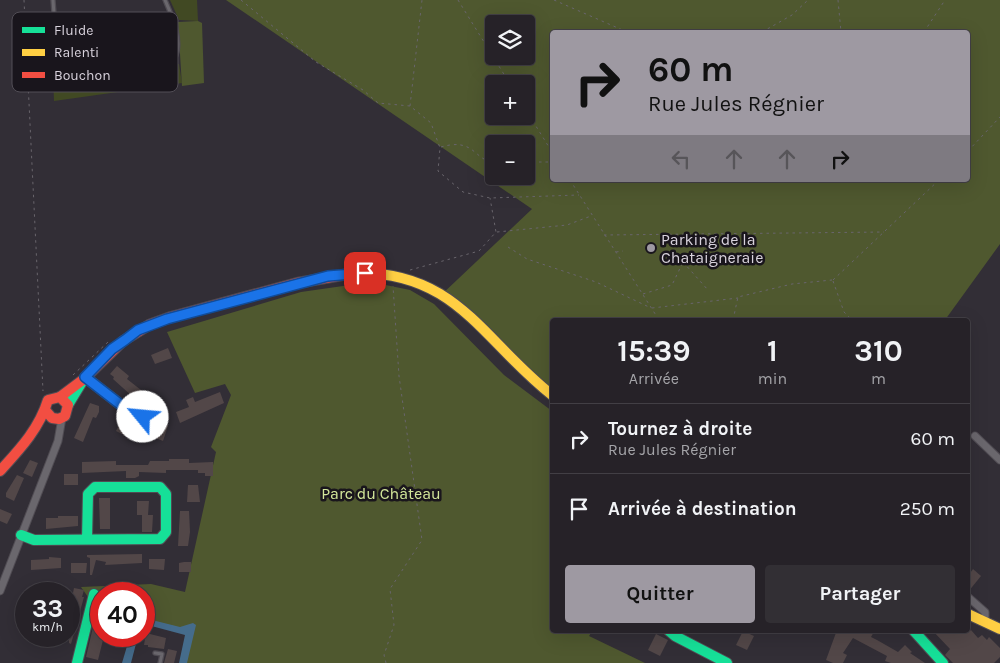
<!DOCTYPE html>
<html lang="fr">
<head>
<meta charset="utf-8">
<style>
  body { margin:0; font-family:Karla,sans-serif; background:#322f34; color:#f1f3f6; height:100vh; display:flex; flex-direction:column; font-size:19px; white-space:nowrap }
  * { box-sizing:border-box; margin:0 }
  p { font-size:16px; color:#a4a4a8 }
  .icon { flex:none; width:28px; height:28px; fill:none; stroke:currentColor; stroke-width:2; stroke-linecap:round; stroke-linejoin:round }
  .map { position:relative; flex:1; overflow:hidden }
  .sheet { position:absolute; left:550px; top:318px; width:420px; height:315px; display:flex; flex-direction:column; background:#262228; border-radius:5px; box-shadow:0 5px 20px #0002,0 0 0 1px #423f45 }
  .sheet>* { flex:none }
  .guide { position:absolute; left:550px; top:30px; width:420px; height:152px; border-radius:5px; box-shadow:0 5px 20px #0002,0 0 0 1px #423f45; background:#9e99a2; color:#111; overflow:hidden }
  .fabs { position:absolute; left:485px; top:15px; display:grid; gap:10px }
  .fabs a { display:grid; place-items:center; width:50px; height:50px; border-radius:5px; background:#262228; box-shadow:0 5px 20px #0002,0 0 0 1px #423f45; font-size:25px }
  .speed { position:absolute; left:15px; top:582px; display:flex; gap:10px; font-size:25px; font-weight:700; text-align:center }
  .speed>* { display:grid; place-content:center; width:65px; height:65px; border-radius:50%; background:#262228; box-shadow:0 5px 20px #0002,0 0 0 1px #423f45; line-height:1 }
  .speed small { font-size:12px; font-weight:400 }
  .speed .limit { border:8px solid #d22; background:#fff; color:#111 }
  .pin { position:absolute; display:grid; place-items:center; width:42px; height:42px; color:#fff; margin:-21px; border-radius:10px; box-shadow:0 2px 8px #0006 }
  .me { position:absolute; width:55px; margin:-28px; rotate:298deg; stroke-linejoin:round; filter:drop-shadow(0 0 4px #0008) }
  .turn { display:flex; align-items:center; gap:18px; height:105px; padding:0 15px; font-size:22px }
  .turn .icon { width:65px; height:65px; stroke-width:2.5 }
  .turn b { display:block; font-size:35px; line-height:42px }
  .lanes { display:flex; align-items:center; height:48px; padding:0 15px; background:#0003; justify-content:center; gap:25px; direction:ltr }
  .lanes .off { opacity:.35 }
  .eta { display:flex; justify-content:space-evenly; align-items:center; height:85px; text-align:center }
  .eta b { font-size:30px; font-weight:700; line-height:35px }
  .button { display:flex; gap:10px; margin-top:auto; padding:10px 15px }
  .button a { flex:1; height:58px; border-radius:5px; background:#9e99a2; color:#111; font-size:20px; font-weight:700; line-height:58px; text-align:center }
  .button a+a { background:#322f34; color:#f1f3f6 }
  ul { padding:0; list-style:none }
  li { display:flex; align-items:center; gap:15px; height:70px; padding:0 15px; border-top:1px solid #423f45 }
  li div { flex:1 }
  li b { display:block; font-size:19px }
  li em { font-style:normal }
  .map>svg:first-child { display:block }
</style>
</head>
<body>
<div class="map">
<svg width="1000" height="663" viewBox="0 0 1000 663">
  <rect width="100%" height="100%" fill="#322e36"/>
  <g fill="#414923">
    <polygon points="170,0 197,0 198,21 179,20"/>
    <polygon points="170,64 179,64 182,83 54,101 53,74 70,73 71,69 110,67 115,89 125,87 125,67"/>
  </g>
  <g fill="#4f582f" fill-rule="evenodd">
    <path d="M226,0H1000V244L945,320H552V393L439,297L532,209ZM494,24H526V56H494ZM552,32H968V180H552ZM494,84H526V116H494ZM494,144H526V176H494Z"/>
    <polygon points="198,21 202,23 204,83 182,86 178,22"/>
    <polygon points="371,282 410,290 434,304 504,375 552,411 552,630 593,630 589,636 645,663 186,663 192,635 144,621 144,594 101,594 101,610 88,597 81,587 151,584 185,592 216,452 211,447 231,395 225,384 195,393 167,332 301,292"/>
  </g>
  <g fill="#456c8c">
    <polygon points="144,618 180,627 193,623 196,625 187,663 179,663 185,635 144,624"/>
    <polygon points="130,636 138,636 131,663 122,663"/>
  </g>
  <g fill="#524748">
    <polygon points="168,348 172,358 155,364 151,355"/>
    <polygon points="117,366 129,376 127,379 160,405 152,414 113,379 114,377 110,374"/>
    <polygon points="220,392 224,403 180,423 176,412 189,407 186,400 193,397 195,402"/>
    <polygon points="90,403 99,406 99,412 96,418 93,417 83,442 74,438"/>
    <polygon points="121,421 131,427 126,436 116,431"/>
    <polygon points="159,422 168,426 163,441 153,437"/>
    <polygon points="169,459 189,459 189,463 213,462 213,476 205,476 205,473 198,473 198,470 166,470 166,473 139,472 139,476 135,478 126,478 126,471 82,473 82,462 116,461 116,465 148,465 150,461 169,461"/>
    <polygon points="30,460 38,463 32,477 23,473"/>
    <rect x="64" y="474" width="14" height="11"/>
    <polygon points="17,475 24,478 14,501 6,497 6,493"/>
    <polygon points="188,485 198,485 200,502 187,502"/>
    <polygon points="99,498 110,498 110,529 100,529"/>
    <polygon points="137,501 149,501 148,515 153,515 152,532 142,532 142,515 137,515"/>
    <polygon points="0,509 12,514 7,524 0,521"/>
    <polygon points="180,511 189,511 190,532 188,546 178,546"/>
    <polygon points="58,516 78,516 78,526 46,529 46,518 58,518"/>
    <polygon points="142,554 142,563 105,565 106,562 96,560 92,575 90,575 90,558 87,557 87,555"/>
    <polygon points="49,557 61,558 61,568 31,570 31,560 49,559"/>
    <polygon points="149,559 165,559 164,570 149,569"/>
    <polygon points="184,562 191,562 191,572 179,572 179,563"/>
    <polygon points="71,563 87,563 86,573 71,573"/>
    <polygon points="973,569 981,576 968,592 968,576"/>
    <polygon points="74,588 84,590 82,597 84,597 71,644 69,643 69,613"/>
    <polygon points="101,593 101,636 104,636 98,660 86,657"/>
    <polygon points="21,611 26,613 24,628 16,625"/>
    <polygon points="837,630 875,630 871,637 877,640 898,652 905,645 912,652 910,653 925,663 891,663 885,661 887,656 853,638 843,653 847,655 843,663 833,663 826,660"/>
    <polygon points="932,630 965,630 968,632 971,630 978,638 982,635 987,640 989,637 1000,648 1000,657 994,663 953,663 945,655 950,649"/>
    <polygon points="743,631 754,636 747,650 736,645"/>
    <polygon points="146,633 166,638 164,649 148,647 148,645 144,645"/>
    <polygon points="656,634 668,640 660,656 648,650"/>
    <polygon points="168,649 177,651 174,663 164,663"/>
  </g>
  <g fill="none" stroke-linecap="round" stroke-linejoin="round">
    <g stroke="#504c53" stroke-width="5.5">
      <g id="lane">
        <path d="M53,0L54,14L73,60L79,64L175,58C183,40 172,16 165,0"/>
        <polyline points="155,653 162,654 160,663"/>
      </g>
    </g>
    <g stroke="#504c53" stroke-width="9">
      <g id="street">
        <polyline points="975,436 1000,460"/>
        <polyline points="0,591 58,441 62,418"/>
        <polyline points="968,597 985,612 985,621"/>
      </g>
    </g>
    <g stroke="#504c53" stroke-width="12">
      <g id="fast">
        <polyline points="68,405 82,382"/>
        <polyline points="21,535 34,540 160,539 166,532 166,494 160,487 95,487 88,494 87,539"/>
        <polyline points="668,630 675,636 727,663"/>
        <polyline points="913,630 943,663"/>
        <polyline points="77,663 94,594"/>
      </g>
    </g>
    <g stroke="#504c53" stroke-width="12">
      <g id="slow">
        <path d="M354,273C456,270 482,340 552,395"/>
        <polyline points="968,614 1000,629"/>
      </g>
    </g>
    <g stroke="#504c53" stroke-width="12">
      <g id="jam">
        <polyline points="85,377 121,405 143,417"/>
        <polyline points="60,397 84,379 123,341 149,325 171,317 297,283 354,273"/>
        <path d="M0,471C20,449 39,429 48,400L60,397L68,405L65,416L59,419L52,418L45,410"/>
      </g>
    </g>
    <g stroke="#69656c" stroke-width="1" stroke-dasharray="2.5 4" stroke-linecap="butt">
      <polyline points="24,0 43,391"/>
      <polyline points="241,0 316,62 363,90 378,103 410,106 431,123 440,148 438,171 463,192 490,198 579,195"/>
      <polyline points="458,0 510,84"/>
      <polyline points="554,0 627,32"/>
      <polyline points="838,0 841,32"/>
      <polyline points="762,32 792,15 808,0"/>
      <polyline points="924,32 945,0"/>
      <polyline points="410,106 422,0"/>
      <polyline points="526,110 552,152"/>
      <path d="M441,147C475,137 474,161 494,162"/>
      <polyline points="968,151 1000,117"/>
      <polyline points="526,162 552,162"/>
      <polyline points="570,180 659,320"/>
      <polyline points="497,232 567,225 591,216"/>
      <polyline points="604,235 884,232"/>
      <polyline points="508,247 527,259 596,282 651,308"/>
      <polyline points="616,252 623,251"/>
      <polyline points="683,262 708,290"/>
      <polyline points="410,270 479,251 496,232 490,198"/>
      <polyline points="833,280 939,180"/>
      <polyline points="833,281 844,312 852,320"/>
      <polyline points="643,294 672,285 683,262 683,255"/>
      <polyline points="652,308 738,298"/>
      <polyline points="733,320 738,297 792,284 832,280"/>
      <polyline points="73,375 108,342"/>
      <polyline points="386,663 384,655 394,625 390,589 422,540 399,376 393,286"/>
    </g>
    <use href="#lane" stroke="#6a676d" stroke-width="3"/>
    <use href="#street" stroke="#6a676d" stroke-width="7"/>
    <use href="#fast" stroke="#16e098" stroke-width="10"/>
    <use href="#slow" stroke="#ffcf43" stroke-width="10"/>
    <use href="#jam" stroke="#f24e42" stroke-width="10"/>
  </g>
  <g fill="none" stroke-linecap="round" stroke-linejoin="round">
    <g stroke="#114b97" stroke-width="12">
      <polyline id="route" points="143,417 121,405 85,377 112,349 125,340 138,330 167,319 328,276 365,273"/>
    </g>
    <use href="#route" stroke="#1a73e8" stroke-width="9"/>
  </g>
  <circle fill="#9e99a2" stroke="#19151c" stroke-width="2" cx="651" cy="248" r="5"/>
  <g text-anchor="middle" dominant-baseline="central" stroke-width="5" stroke-linejoin="round" paint-order="stroke">
    <g font-size="16" fill="#d8d2dc" stroke="#19151c" text-anchor="start">
      <text x="661" y="239">Parking de la<tspan x="661" dy="18">Chataigneraie</tspan></text>
    </g>
    <g font-size="16" fill="#d3e79a" stroke="#19151c">
      <text x="381" y="493">Parc du Château</text>
    </g>
  </g>
  <rect x="12" y="12" width="166" height="80" rx="8" fill="#19151c" stroke="#524e56" stroke-width="1"/>
  <rect x="22" y="27" width="23" height="6" fill="#16e098"/>
  <rect x="22" y="49" width="23" height="7" fill="#ffcf43"/>
  <rect x="22" y="72" width="23" height="6" fill="#f24e42"/>
  <g font-size="14" fill="#d8d2dc">
    <text x="54" y="35">Fluide</text>
    <text x="54" y="57">Ralenti</text>
    <text x="54" y="80">Bouchon</text>
  </g>
</svg>
<div class="fabs">
<a><svg class="icon" aria-label="layers" viewBox="0 0 24 24"><path d="M12 4l9 5-9 5-9-5zM3 14l9 5 9-5"/></svg></a>
<a>+</a>
<a>−</a>
</div>
<div class="speed"><div>33<small>km/h</small></div><div class="limit">40</div></div>
<div class="pin" style="left:365px;top:273px;background:#d93025"><svg class="icon" aria-label="arrive" viewBox="0 0 24 24"><path d="M6 21V4h12l-3 4 3 4H6"/></svg></div>
<svg class="me" style="left:143px;top:417px" viewBox="-20 -20 40 40"><circle r="19" fill="#fff"/><path d="M0-13L10 11 0 6-10 11z" fill="#1a73e8"/></svg>
<div class="guide">
<div class="turn"><svg class="icon" aria-label="right" viewBox="0 0 24 24"><path d="M7 20v-9h11M14 6l5 5-5 5"/></svg><div><b>60 m</b>Rue Jules Régnier</div></div>
<div class="lanes"><svg class="icon off" aria-label="left" viewBox="0 0 24 24"><path d="M17 20v-9H6M10 6l-5 5 5 5"/></svg><svg class="icon off" aria-label="ahead" viewBox="0 0 24 24"><path d="M12 20V5M6 11l6-6 6 6"/></svg><svg class="icon off" aria-label="ahead" viewBox="0 0 24 24"><path d="M12 20V5M6 11l6-6 6 6"/></svg><svg class="icon" aria-label="right" viewBox="0 0 24 24"><path d="M7 20v-9h11M14 6l5 5-5 5"/></svg></div>
</div>
<section class="sheet">
<div class="eta">
<div><b>15:39</b><p>Arrivée</p></div>
<div><b>1</b><p>min</p></div>
<div><b>310</b><p>m</p></div>
</div>
<ul>
<li><svg class="icon" aria-label="right" viewBox="0 0 24 24"><path d="M7 20v-9h11M14 6l5 5-5 5"/></svg><div><b>Tournez à droite</b><p>Rue Jules Régnier</p></div><em>60 m</em></li>
<li><svg class="icon" aria-label="arrive" viewBox="0 0 24 24"><path d="M6 21V4h12l-3 4 3 4H6"/></svg><div><b>Arrivée à destination</b></div><em>250 m</em></li>
</ul>
<div class="button"><a>Quitter</a><a>Partager</a></div>
</section>
</div>
</body>
</html>
